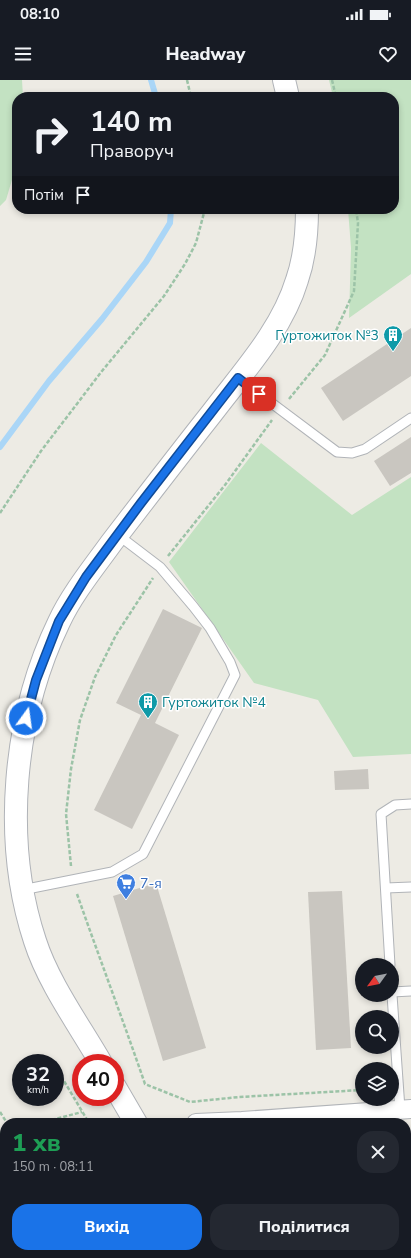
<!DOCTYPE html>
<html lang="uk">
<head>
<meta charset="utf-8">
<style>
  body { margin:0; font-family:"Nunito Sans",sans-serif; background:#242831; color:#f1f3f6; height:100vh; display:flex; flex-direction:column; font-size:15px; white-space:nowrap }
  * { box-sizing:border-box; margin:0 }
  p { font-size:13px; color:#9ea1a6 }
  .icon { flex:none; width:22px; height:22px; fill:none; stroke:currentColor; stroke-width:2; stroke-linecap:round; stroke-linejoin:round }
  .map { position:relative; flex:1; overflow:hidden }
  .panel { position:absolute; left:0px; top:1038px; width:411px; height:140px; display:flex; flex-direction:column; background:#171b24; border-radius:16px 16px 0 0; box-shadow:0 2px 6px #0003 }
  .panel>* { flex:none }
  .top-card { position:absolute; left:12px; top:12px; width:387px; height:122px; border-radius:16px; box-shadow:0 2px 6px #0003; background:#171b24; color:#f1f3f6; overflow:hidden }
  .needle { width:26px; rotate:237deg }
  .fabs { position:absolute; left:355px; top:878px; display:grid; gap:8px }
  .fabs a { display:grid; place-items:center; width:44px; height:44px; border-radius:50%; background:#171b24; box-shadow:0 2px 6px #0003; font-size:20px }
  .speed { position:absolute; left:12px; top:974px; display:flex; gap:8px; font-size:20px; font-weight:700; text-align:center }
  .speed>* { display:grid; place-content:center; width:52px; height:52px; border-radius:50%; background:#171b24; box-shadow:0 2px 6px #0003; line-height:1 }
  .speed small { font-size:10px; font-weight:400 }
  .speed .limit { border:6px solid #d22; background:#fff; color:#111 }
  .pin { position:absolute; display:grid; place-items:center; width:34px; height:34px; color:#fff; margin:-17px; border-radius:8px; box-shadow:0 2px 6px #0006 }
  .me { position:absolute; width:44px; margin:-22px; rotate:14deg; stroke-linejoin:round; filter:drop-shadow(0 0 3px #0008) }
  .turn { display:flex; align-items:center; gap:14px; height:84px; padding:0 12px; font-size:18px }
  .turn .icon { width:52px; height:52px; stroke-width:2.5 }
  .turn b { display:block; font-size:28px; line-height:34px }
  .then { display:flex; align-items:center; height:38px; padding:0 12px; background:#0003; gap:8px; font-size:15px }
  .round { display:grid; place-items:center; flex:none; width:42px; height:42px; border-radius:16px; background:#242831 }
  .summary { display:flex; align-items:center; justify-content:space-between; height:68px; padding:0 12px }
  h1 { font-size:24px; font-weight:800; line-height:30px; color:#1e9e55 }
  .action { display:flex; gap:8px; margin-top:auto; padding:8px 12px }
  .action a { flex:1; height:46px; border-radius:16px; background:#1a73e8; color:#fff; font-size:16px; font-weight:800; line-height:46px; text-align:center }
  .action a+a { background:#242831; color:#f1f3f6 }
  .status { display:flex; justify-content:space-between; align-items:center; height:28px; padding:0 20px; background:#171b24; direction:ltr }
  .status svg { height:11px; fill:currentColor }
  header { display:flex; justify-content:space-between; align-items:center; height:52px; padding:0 12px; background:#171b24; font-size:18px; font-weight:800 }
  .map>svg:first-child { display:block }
</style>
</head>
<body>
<div class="status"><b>08:10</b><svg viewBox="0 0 49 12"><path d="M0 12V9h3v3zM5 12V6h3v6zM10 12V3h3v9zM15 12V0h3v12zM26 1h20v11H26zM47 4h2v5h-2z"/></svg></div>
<header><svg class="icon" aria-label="menu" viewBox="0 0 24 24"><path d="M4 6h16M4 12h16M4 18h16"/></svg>Headway<svg class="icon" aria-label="heart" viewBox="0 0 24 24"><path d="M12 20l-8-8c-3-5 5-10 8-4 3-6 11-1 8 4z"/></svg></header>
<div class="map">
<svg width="411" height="1178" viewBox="0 0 411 1178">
  <rect width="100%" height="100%" fill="#edebe4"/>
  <g fill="#c3e2c2">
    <polygon points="0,0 22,0 23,17 17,17 17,83 6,120 0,126"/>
    <polygon points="329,0 411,0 411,194 349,238 351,168 348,129 394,129 394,17 333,17"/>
    <polygon points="261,363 352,435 411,397 411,674 353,677 318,620 254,603 169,482"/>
  </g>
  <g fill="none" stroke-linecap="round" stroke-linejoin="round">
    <g stroke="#aad6f7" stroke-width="6">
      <polyline points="151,0 156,17"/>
      <polyline points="0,367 49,301 102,239 146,182 170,143 171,129"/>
      <polyline points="0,1089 5,1096"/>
      <polyline points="60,1173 64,1178"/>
    </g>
  </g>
  <g fill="#c9c6c0">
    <polygon points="411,248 411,296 343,341 321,308"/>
    <polygon points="411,357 411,393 390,406 374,381"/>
    <polygon points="163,529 202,548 155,643 179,655 132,749 94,730 141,635 116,623"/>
    <polygon points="368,689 369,709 335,710 334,691"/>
    <polygon points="156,803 206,968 163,981 113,816"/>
    <polygon points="342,811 351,968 316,970 308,812"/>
  </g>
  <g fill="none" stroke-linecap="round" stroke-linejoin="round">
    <g stroke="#b1b4b8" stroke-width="11">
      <g id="lane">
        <polyline points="238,298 337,372 352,373 365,369 411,338"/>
        <polyline points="386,808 411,807"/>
        <polyline points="22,810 112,792 143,774 235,595 230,582 210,548 193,526 160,487 118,455"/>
        <polyline points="390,885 381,734 395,725 411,724"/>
        <polyline points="392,912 411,911"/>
        <polyline points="392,915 400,1029"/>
      </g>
    </g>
    <g stroke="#b1b4b8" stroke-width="20">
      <g id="street">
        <polyline points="196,1043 242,1041 411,1029"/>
        <polyline points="0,1077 5,1075"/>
      </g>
    </g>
    <g stroke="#b0b3b8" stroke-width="24">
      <g id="secondary">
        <polyline points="284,0 288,17"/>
        <path d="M101,983C79,945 48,902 35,861C2,761 13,637 59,542C72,514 94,487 112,462C145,419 178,376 212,333C243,292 282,250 297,200C305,177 307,153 307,129"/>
        <polyline points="115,1007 136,1043"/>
        <polyline points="223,1173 226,1178"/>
      </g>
    </g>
    <g stroke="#9cc3a7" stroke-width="2.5" stroke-dasharray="4 2" stroke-linecap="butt">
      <polyline points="187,0 191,17"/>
      <polyline points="332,0 336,17"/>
      <polyline points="289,319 325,275 354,211 358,143 356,129"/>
      <polyline points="0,433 41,371 102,291 164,216 185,184 196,163 205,129"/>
      <polyline points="168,476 225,405 272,340"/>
      <polyline points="71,786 66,734 71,689 80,640 95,597 116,555 153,498"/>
      <path d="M77,814C99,877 123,940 145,1004L190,1022L239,1017L362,1010"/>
      <polyline points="58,991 89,1043"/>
      <polyline points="0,1032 7,1043"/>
      <polyline points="40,1043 82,1032"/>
      <polyline points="406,1050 409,1093 411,1095"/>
      <polyline points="0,1053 5,1052"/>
      <polyline points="97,1173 101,1178"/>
    </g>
    <use href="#lane" stroke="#fff" stroke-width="9"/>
    <use href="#street" stroke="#fff" stroke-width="18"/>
    <use href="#secondary" stroke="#fff" stroke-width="22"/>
  </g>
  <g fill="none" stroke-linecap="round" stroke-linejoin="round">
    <g stroke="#114b97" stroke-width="10">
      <polyline id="route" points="26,638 36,600 59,541 86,497 141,423 238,298 259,314"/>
    </g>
    <use href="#route" stroke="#1a73e8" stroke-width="7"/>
  </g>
  <defs>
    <g id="building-pin" transform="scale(1)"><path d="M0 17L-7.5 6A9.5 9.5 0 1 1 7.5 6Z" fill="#0f9aa8" stroke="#fff"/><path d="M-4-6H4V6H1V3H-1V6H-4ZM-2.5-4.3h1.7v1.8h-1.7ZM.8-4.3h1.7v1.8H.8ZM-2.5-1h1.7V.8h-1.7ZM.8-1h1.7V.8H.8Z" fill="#fff"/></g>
    <g id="supermarket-pin" transform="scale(1)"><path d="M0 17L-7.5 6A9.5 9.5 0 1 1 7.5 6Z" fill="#3f7fe0" stroke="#fff"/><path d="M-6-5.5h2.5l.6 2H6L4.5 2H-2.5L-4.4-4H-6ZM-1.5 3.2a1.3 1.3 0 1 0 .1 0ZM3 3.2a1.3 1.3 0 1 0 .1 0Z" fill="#fff"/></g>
  </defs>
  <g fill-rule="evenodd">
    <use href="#building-pin" x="393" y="255"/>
    <use href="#building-pin" x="148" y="622"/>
    <use href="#supermarket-pin" x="126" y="803"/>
  </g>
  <g text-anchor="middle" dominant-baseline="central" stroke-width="3" stroke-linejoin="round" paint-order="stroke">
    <g font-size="14" fill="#0d838f" stroke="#fff" text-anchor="end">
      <text x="379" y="255">Гуртожиток №3</text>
      <text x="162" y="622" text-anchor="start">Гуртожиток №4</text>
    </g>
    <g font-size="14" fill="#366cbe" stroke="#fff" text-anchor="start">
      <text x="140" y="803">7-я</text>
    </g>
  </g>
</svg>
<div class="fabs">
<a><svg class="needle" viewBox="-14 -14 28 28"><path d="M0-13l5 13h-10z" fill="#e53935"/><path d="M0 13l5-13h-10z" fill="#9ea1a6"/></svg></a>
<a><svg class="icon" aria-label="search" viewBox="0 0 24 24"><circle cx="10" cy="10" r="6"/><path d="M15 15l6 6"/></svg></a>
<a><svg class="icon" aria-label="layers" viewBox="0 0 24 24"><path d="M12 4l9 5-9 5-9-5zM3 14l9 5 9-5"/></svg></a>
</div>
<div class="speed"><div>32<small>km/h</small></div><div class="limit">40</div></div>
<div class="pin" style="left:259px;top:314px;background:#d93025"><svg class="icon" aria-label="arrive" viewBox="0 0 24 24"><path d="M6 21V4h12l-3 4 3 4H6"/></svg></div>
<svg class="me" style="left:26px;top:638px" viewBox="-20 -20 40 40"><circle r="17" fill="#1a73e8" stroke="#fff" stroke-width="3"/><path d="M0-11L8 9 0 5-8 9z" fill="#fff"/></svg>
<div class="top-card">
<div class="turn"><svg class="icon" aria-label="right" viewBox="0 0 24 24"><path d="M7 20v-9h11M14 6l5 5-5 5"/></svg><div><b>140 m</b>Праворуч</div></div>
<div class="then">Потім<svg class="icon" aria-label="arrive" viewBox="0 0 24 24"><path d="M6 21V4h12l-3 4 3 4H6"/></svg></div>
</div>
<section class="panel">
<div class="summary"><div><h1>1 хв</h1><p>150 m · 08:11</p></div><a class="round"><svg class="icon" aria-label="close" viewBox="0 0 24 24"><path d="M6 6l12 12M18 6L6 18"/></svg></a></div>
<div class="action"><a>Вихід</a><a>Поділитися</a></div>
</section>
</div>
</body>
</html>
